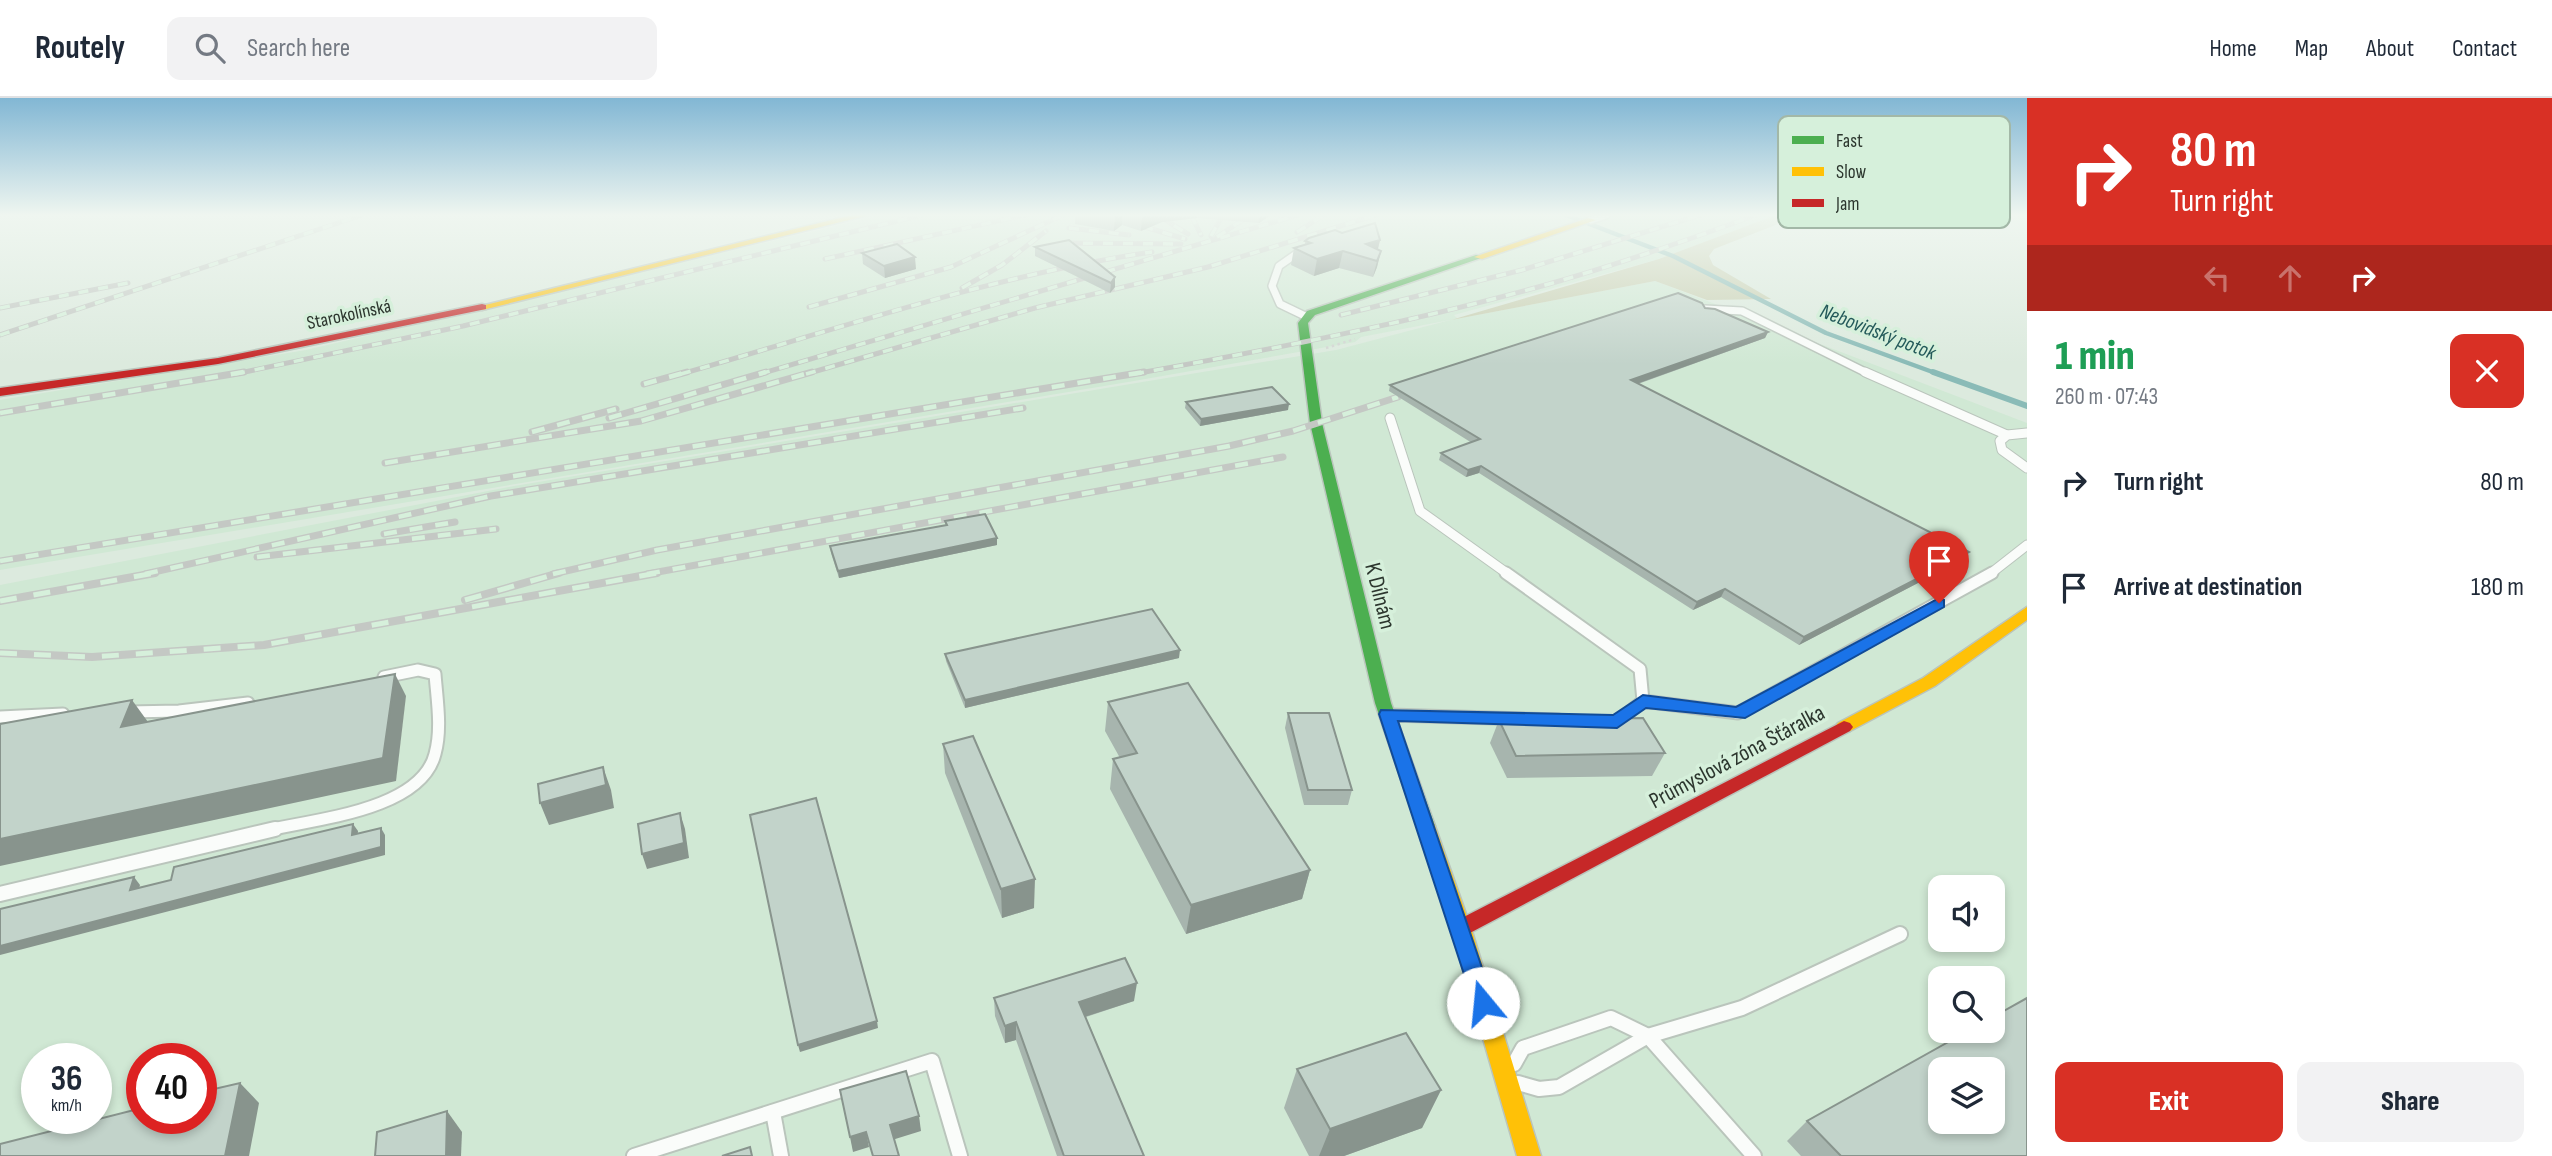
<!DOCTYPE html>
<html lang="en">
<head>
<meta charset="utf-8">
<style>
  body { margin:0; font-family:"Sofia Sans Condensed",sans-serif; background:#f2f2f3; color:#1f2937; height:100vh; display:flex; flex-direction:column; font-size:26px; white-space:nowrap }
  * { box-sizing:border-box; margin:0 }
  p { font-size:23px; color:#747a83 }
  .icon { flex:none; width:38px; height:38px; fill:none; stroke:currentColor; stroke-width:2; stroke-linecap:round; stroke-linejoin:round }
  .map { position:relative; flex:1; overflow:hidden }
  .details { display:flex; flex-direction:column; background:#fff; width:525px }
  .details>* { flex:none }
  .guide { background:#d93025; color:#fff; overflow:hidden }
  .controls { position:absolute; left:1928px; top:777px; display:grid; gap:14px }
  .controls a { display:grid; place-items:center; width:77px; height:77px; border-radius:14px; background:#fff; box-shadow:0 4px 10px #0003; font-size:35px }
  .speed { position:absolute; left:21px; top:945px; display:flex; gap:14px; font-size:35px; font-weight:700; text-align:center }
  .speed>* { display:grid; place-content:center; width:91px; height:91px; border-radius:50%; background:#fff; box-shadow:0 4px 10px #0003; line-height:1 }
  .speed small { font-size:18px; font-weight:400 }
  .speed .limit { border:10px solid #d22; background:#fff; color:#111 }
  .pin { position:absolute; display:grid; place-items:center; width:60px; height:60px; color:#fff; margin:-72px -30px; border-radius:50% 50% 50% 0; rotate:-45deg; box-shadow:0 0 7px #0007 }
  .pin .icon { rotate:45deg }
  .me { position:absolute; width:77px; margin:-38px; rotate:343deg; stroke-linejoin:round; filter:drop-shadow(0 0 5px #0008) }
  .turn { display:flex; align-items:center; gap:24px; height:147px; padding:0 28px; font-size:32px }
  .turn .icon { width:91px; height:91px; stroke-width:2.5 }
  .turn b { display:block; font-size:49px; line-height:60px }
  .lanes { display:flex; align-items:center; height:66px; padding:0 28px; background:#0003; justify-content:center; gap:35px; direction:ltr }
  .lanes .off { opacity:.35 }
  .round { display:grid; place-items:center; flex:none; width:74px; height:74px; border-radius:14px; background:#f2f2f3 }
  .headline { display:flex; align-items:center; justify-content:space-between; height:119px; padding:0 28px }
  h1 { font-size:42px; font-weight:800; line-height:52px; color:#1e9e55 }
  .cta { display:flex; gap:14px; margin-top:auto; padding:14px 28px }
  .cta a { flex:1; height:80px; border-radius:14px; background:#d93025; color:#fff; font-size:28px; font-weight:800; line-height:80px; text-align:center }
  .cta a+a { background:#f2f2f3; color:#1f2937 }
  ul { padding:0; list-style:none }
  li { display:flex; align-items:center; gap:21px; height:105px; padding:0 28px }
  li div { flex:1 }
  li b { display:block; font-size:26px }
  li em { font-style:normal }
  header { display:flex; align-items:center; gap:42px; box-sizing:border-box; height:98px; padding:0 35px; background:#fff; border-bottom:2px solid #e0e1e3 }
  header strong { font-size:33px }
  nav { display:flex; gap:38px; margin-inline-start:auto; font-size:24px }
  .search { width:490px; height:63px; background:#f2f2f3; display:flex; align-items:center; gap:18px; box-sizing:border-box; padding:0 24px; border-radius:14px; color:#747a83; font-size:26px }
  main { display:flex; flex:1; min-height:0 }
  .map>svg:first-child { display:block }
</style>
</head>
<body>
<header>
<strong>Routely</strong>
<div class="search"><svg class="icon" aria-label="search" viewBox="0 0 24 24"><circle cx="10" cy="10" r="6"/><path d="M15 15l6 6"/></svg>Search here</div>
<nav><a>Home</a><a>Map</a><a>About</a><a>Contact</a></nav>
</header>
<main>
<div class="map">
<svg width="2027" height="1058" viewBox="0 0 2027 1058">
  <rect width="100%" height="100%" fill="#dceade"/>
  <path fill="#d0e8d4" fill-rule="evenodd" d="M882,117H1776L1659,161L1454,217L1457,220L1451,222L1655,183L2027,325V1058H0V487L514,388L1336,252L1450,222L1361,239L1355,244L1134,283L0,472V302L306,252ZM1941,789H1993V842H1941ZM1941,880H1993V933H1941ZM37,961H96V1020H37ZM142,961H201V1020H142ZM1941,971H1993V1024H1941Z"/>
  <polygon fill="#c9cfb2" points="1776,117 1801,117 1714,151 1709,158 1713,167 1771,201 1707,202 1655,183 1451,222 1659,161"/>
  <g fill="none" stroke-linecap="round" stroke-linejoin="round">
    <polyline stroke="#8abbb7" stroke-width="4.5" points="1566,117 1673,158 1826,235 1938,276"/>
    <polyline stroke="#8abbb7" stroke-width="6" points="1933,274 2027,308"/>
    <g stroke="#bac5bc" stroke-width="10">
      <g id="lane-far3">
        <polyline points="1591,122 1606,117"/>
        <polyline points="1302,152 1279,168 1272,188 1280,206 1305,218"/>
        <polyline points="1705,211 1742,213 1869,276"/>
      </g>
    </g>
    <g stroke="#bac5bc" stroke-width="11">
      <g id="lane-far2">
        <polyline points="1865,274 2007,337"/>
        <polyline points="1390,320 1420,413 1508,476"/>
        <polyline points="2027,335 2007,337 2000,343 2002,352 2027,370"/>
        <polyline points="1990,476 2027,447"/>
      </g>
    </g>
    <g stroke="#bac5bc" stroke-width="15">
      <g id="lane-far1">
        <polyline points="1506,475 1640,571 1643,603 1617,624 1611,624"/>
        <polyline points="1643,603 1738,615 1992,475"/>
        <polyline points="128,614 179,613 248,605"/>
        <polyline points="1390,617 1559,622"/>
        <polyline points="0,619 63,616"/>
        <path d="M268,732C316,721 421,712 435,656C442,631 437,602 435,576L418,572L384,579"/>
      </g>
    </g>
    <g stroke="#bac5bc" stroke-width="18">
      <g id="lane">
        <polyline points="0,796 275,731"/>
        <polyline points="1514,966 1523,950 1611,920 1648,938 1754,1058"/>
        <polyline points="1518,985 1539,991 1559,989 1648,938 1742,910 1900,836"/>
        <polyline points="773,1014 781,1058"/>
        <polyline points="634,1058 932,963 960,1058"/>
      </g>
    </g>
    <g stroke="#bac5bc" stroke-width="3">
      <polygon id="fast" points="1476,157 1484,159 1315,217 1308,225 1322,325 1391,605 1435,728 1433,733 1426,735 1419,733 1417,728 1375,605 1310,325 1298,225 1307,213"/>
    </g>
    <g stroke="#bac5bc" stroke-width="3">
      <g id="slow">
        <polygon points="852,117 869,117 482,212 477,209"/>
        <polygon points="1588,120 1596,122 1482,161 1474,159"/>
        <polygon points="2027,509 2027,522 1935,588 1850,633 1838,633 1835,629 1838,625 1923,580"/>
        <polygon points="1426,721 1433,723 1435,728 1471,830 1541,1058 1517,1058 1451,830 1417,728 1419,723"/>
      </g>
    </g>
    <g stroke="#bac5bc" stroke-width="3">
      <g id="jam">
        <polygon points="482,206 486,207 486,211 218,266 0,298 0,290 218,260"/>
        <polygon points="1844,623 1850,625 1853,629 1850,633 1468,836 1461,839 1454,836 1451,830 1454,824"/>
      </g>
    </g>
    <polyline stroke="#d3d6d3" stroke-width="2.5" stroke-dasharray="2.5 3.5" stroke-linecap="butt" points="1326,250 1355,241"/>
    <use href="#lane-far3" stroke="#fafcfa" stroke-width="7"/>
    <use href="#lane-far2" stroke="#fafcfa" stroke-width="9"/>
    <use href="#lane-far1" stroke="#fafcfa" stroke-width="11"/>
    <use href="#lane" stroke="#fafcfa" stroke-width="14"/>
    <use href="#fast" fill="#4caf50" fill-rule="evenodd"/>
    <use href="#slow" fill="#ffc107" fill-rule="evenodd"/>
    <use href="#jam" fill="#c62828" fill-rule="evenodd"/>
    <g stroke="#c4c8c4" stroke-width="5">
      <g id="rail-far2">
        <polyline points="1105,117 1185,141"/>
        <polyline points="1157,117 1188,136"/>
        <polyline points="1191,117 1201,137"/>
        <polyline points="1069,130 1129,137"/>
        <polyline points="1297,134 1324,117"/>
        <polyline points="1211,138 1223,117"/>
        <polyline points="1217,139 1250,117"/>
        <polyline points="1063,145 1181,146"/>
        <polyline points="825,161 1025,117"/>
        <polyline points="962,190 1002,167 1046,133"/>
        <polyline points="809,209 951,169 1063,117"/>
        <polyline points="0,210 128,185"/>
        <polyline points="1341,217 1522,172 1700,117"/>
        <polyline points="0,237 362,117"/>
        <polyline points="235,276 463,228 922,117"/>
        <path d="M681,276C835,232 993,177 1152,154"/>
        <polyline points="760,276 1298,117"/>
        <polyline points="806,276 1035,210 1208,169 1376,117"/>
        <path d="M1134,276C1274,251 1413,224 1549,186C1619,166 1688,142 1756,117"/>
      </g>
    </g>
    <g stroke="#c4c8c4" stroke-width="7">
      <g id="rail-far1">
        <polyline points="644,286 687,274"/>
        <polyline points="0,315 244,274"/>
        <polyline points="609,320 766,274"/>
        <polyline points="532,334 616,311"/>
        <polyline points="385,365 641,323 812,274"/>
        <polyline points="384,436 455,424"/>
        <polyline points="257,459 496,431"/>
        <polyline points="0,463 1144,274"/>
        <polyline points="145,476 491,398 1023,310"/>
        <polyline points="553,476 657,452 1229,348 1293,333 1398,299"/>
        <polyline points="647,476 1283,359"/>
      </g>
    </g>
    <g stroke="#c4c8c4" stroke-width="8">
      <g id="rail">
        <polyline points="465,502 559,475"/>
        <polyline points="0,503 155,475"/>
        <polyline points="0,555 92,559 264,547 657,475"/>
      </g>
    </g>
    <use href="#rail-far2" stroke="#d6f0db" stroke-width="3.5" stroke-dasharray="10" stroke-linecap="butt"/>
    <use href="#rail-far1" stroke="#d6f0db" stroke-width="4.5" stroke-dasharray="13" stroke-linecap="butt"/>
    <use href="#rail" stroke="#d6f0db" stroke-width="5" stroke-dasharray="17" stroke-linecap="butt"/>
  </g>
  <g fill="#a7b5ae">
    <polygon points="1075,117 1271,117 1259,125 1197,120 1162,124 1141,133 1122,127 1114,133 1075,126"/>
    <polygon points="1342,135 1380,142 1378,151 1381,153 1377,169 1373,179 1339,170 1314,178 1291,167 1294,150 1305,147 1305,143"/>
    <polygon points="1069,142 1115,189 1110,195 1035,158 1035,149"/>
    <polygon points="862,155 916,171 885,180 863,166"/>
    <polygon points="1705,210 1768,234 1765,240 1638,286 1964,461 1799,547 1721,499 1693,512 1479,375 1466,379 1439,362 1441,355 1472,345 1389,293 1390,287"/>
    <polygon points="1186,304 1288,312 1200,328 1185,310"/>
    <polygon points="945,423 997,447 839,480 831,455 830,448 946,427"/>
    <polygon points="945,556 1179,560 965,610 946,563"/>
    <polygon points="1108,604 1310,772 1302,801 1186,836 1110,691 1113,661 1120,660 1105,633"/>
    <polygon points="1288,615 1352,692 1348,707 1304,707 1285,630"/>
    <polygon points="1499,622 1665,655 1652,678 1507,680 1490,645"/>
    <polygon points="943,646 1034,810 1002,820 945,675"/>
    <polygon points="994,900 1134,903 1086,919 1144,1058 1057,1058 1016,942 1005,945 995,918"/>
    <polygon points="1297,971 1441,992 1422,1030 1344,1058 1309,1058 1284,1010"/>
    <polygon points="1807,1023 2027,1058 1801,1058 1787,1043"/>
  </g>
  <g fill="#88948d">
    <polygon points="1115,117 1122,117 1122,127 1114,133"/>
    <polygon points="1142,117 1197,117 1197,120 1162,124 1141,133"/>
    <polygon points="1260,117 1271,117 1259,125"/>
    <polygon points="1380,142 1376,158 1366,146"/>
    <polygon points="1343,153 1339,170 1314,178 1317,161"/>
    <polygon points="1381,153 1377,169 1373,179 1377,163"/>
    <polygon points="915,159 916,171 885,180 884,168"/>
    <polygon points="1115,179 1115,189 1110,195 1111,185"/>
    <polygon points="1768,234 1765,240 1628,289 1631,282"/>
    <polygon points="1289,306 1288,312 1200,328 1201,321"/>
    <polygon points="1481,368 1479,375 1466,379 1468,372"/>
    <polygon points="997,440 997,447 839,480 838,473"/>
    <polygon points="1969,454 1964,461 1799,547 1804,539"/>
    <polygon points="1725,491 1721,499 1693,512 1697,504"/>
    <polygon points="1180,552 1179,560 965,610 965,602"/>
    <polygon points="395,576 406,598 396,683 0,768 0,741"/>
    <polygon points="132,602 148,624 121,629"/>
    <polygon points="603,669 611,692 614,710 549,727 540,705"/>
    <polygon points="680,715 685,731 689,760 647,771 642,756"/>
    <polygon points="353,726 358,733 357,744 352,737"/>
    <polygon points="381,730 385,737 385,757 0,857 0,848"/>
    <polygon points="1310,772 1302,801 1186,836 1191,807"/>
    <polygon points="134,779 140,787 136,800 130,792"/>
    <polygon points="1035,781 1034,810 1002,820 1001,791"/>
    <polygon points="1137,885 1134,903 1078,921 1079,904"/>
    <polygon points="877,923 878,930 800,954 798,947"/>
    <polygon points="1016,924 1016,942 1005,945 1005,928"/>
    <polygon points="240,985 259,1005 249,1058 225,1058"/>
    <polygon points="1441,992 1422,1030 1344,1058 1319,1058 1330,1031"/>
    <polygon points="447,1013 462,1034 461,1058 446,1058"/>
    <polygon points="919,1018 921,1033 892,1042 890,1027"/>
    <polygon points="866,1034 869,1049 853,1054 850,1039"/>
  </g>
  <g fill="#c2d3ca" stroke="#88948d" stroke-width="2" fill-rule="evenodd">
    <polygon points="1375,125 1380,142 1366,146 1381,153 1377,163 1343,153 1317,161 1294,150 1311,145 1305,143 1309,140 1335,132 1342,135"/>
    <polygon points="1069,142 1115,179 1111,185 1035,149"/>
    <polygon points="897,146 915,159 884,168 862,155"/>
    <polygon points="1678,195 1702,205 1705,210 1715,211 1768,234 1631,282 1969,454 1804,539 1725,491 1697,504 1481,368 1468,372 1441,355 1480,341 1390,287"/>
    <polygon points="1272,289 1289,306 1201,321 1186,304"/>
    <polygon points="985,416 997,440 838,473 830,448 947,427 945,423"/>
    <polygon points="1152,511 1180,552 965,602 945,556"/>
    <polygon points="395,576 383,660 0,741 0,626 132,602 121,629"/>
    <polygon points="1188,585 1310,772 1191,807 1113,661 1137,655 1108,604"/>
    <polygon points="1288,615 1329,615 1352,692 1308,692"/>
    <polygon points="1643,620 1665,655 1516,658 1499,622"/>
    <polygon points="973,638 1035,781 1001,791 943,646"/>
    <polygon points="603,669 606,687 540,705 538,686"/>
    <polygon points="816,700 877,923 798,947 750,717"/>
    <polygon points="680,715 684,745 642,756 638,726"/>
    <polygon points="353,726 352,737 381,730 381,749 0,848 0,811 134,779 130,792 171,782 174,769"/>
    <polygon points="1125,860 1137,885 1079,904 1144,1058 1064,1058 1016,924 1005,928 994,900"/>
    <path d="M2027,900V1058H1841L1807,1023L1968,933H1993V919ZM1941,971H1993V1024H1941Z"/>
    <polygon points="1406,935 1441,992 1330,1031 1297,971"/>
    <polygon points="906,973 919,1018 890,1027 899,1058 873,1058 866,1034 850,1039 840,992"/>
    <polygon points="240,985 225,1058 0,1058 0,1046 142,1010 142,1020 201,1020 201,994"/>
    <polygon points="447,1013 446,1058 375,1058 377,1034"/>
    <polygon points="750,1049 752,1058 722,1058"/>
  </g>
  <linearGradient id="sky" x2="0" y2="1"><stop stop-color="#82b7d4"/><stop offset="0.44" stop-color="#eff6f0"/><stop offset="1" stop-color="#eff6f0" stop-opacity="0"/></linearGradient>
  <rect width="2027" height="266" fill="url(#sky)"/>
  <polygon fill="#1a73e8" stroke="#114b97" stroke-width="2" points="1939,500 1944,502 1944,509 1745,620 1646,610 1617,630 1398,623 1494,905 1491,913 1483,915 1476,913 1379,616 1381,612 1613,617 1643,597 1736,609"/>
  <g text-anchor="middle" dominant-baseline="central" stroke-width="7" stroke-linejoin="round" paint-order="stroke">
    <g font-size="19" fill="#2c362e" stroke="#d6f0db">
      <text transform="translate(349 217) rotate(-12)">Starokolínská</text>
    </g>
    <g font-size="21" font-style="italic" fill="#245a5a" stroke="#d6f0db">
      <text transform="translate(1878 234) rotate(21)">Nebovidský potok</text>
    </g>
    <g font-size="23" fill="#2c362e" stroke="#d6f0db">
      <text transform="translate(1380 498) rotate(76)">K Dílnám</text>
      <text transform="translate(1737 659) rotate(-28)">Průmyslová zóna Šťáralka</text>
    </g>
  </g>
  <rect x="1778" y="18" width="232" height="112" rx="10" fill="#d6f0db" stroke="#a3b8a7" stroke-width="2"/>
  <rect x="1792" y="38" width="32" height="8" fill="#4caf50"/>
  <rect x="1792" y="69" width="32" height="9" fill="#ffc107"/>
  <rect x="1792" y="101" width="32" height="8" fill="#c62828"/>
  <g font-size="19" fill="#2c362e">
    <text x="1836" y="49">Fast</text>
    <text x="1836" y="80">Slow</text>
    <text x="1836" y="112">Jam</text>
  </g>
</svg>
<div class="controls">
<a><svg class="icon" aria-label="sound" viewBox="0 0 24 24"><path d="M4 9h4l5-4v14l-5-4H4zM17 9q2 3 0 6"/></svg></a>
<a><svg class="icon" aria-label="search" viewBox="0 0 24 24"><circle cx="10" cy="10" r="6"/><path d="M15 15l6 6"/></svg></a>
<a><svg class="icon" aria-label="layers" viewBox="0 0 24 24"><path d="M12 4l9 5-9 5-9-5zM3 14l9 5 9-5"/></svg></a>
</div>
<div class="speed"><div>36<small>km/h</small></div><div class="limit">40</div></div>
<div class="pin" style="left:1939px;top:505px;background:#d93025"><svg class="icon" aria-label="arrive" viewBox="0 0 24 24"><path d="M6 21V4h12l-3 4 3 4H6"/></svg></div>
<svg class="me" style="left:1483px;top:905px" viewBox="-20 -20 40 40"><circle r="19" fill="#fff"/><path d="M0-13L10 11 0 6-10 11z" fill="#1a73e8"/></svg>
</div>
<section class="details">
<div class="guide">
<div class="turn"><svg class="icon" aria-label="right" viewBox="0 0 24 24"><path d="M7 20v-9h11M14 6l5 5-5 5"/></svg><div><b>80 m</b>Turn right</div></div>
<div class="lanes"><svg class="icon off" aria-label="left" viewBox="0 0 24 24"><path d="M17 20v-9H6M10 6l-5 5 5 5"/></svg><svg class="icon off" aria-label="ahead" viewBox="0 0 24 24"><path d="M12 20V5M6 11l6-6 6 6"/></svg><svg class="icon" aria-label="right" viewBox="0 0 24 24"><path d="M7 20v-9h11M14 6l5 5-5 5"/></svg></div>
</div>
<div class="headline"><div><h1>1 min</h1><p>260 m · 07:43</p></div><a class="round" style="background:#d93025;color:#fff"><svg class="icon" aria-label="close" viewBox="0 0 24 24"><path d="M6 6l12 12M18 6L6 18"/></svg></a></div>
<ul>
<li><svg class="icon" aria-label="right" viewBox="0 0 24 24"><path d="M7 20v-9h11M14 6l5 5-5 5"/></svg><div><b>Turn right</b></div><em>80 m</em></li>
<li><svg class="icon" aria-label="arrive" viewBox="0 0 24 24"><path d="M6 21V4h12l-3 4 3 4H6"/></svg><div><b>Arrive at destination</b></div><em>180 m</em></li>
</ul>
<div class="cta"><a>Exit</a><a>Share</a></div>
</section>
</main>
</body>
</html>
